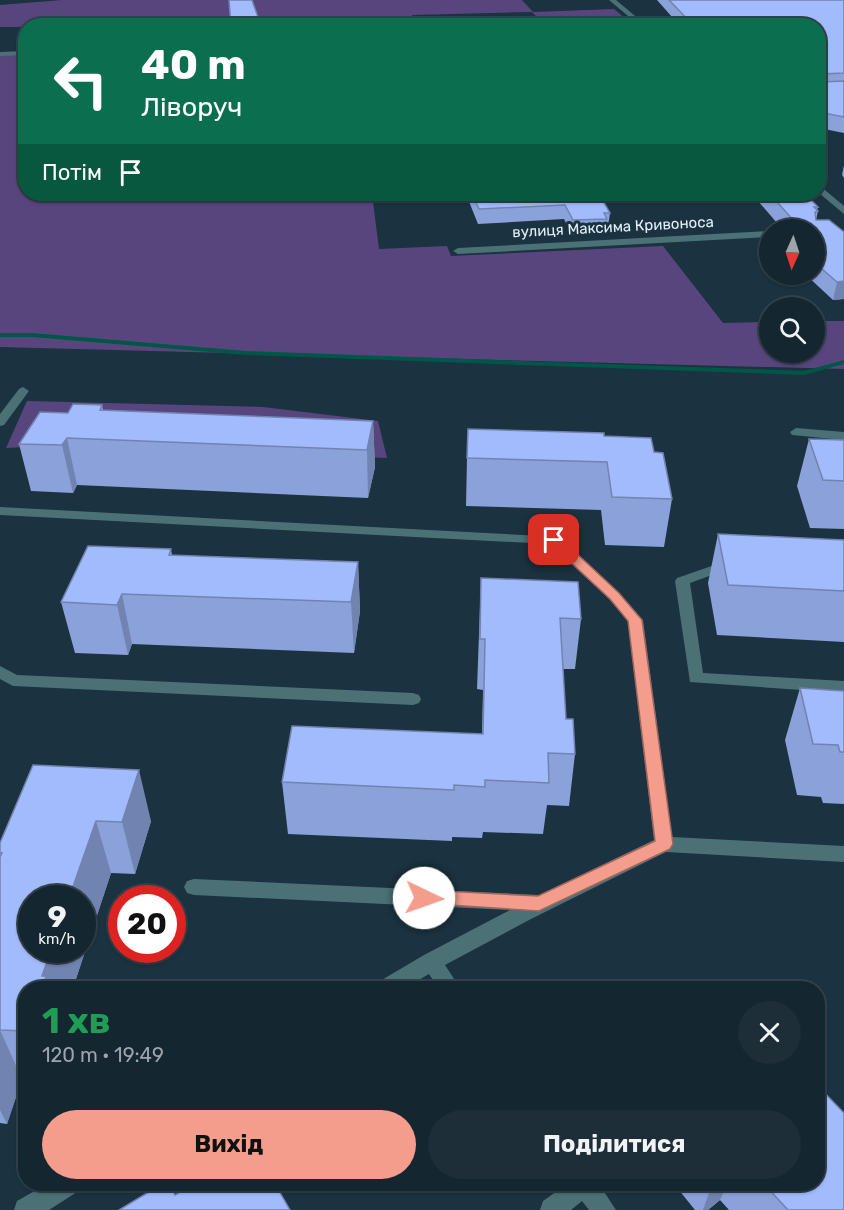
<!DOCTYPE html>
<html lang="uk">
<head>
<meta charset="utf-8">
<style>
  body { margin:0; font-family:Rubik,sans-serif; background:#1d2e38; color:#f1f3f6; height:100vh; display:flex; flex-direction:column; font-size:22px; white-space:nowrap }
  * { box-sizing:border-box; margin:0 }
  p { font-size:20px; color:#9da5ab }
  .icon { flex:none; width:33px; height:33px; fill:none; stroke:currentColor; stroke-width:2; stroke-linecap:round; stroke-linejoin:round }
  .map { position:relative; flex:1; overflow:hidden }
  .details { position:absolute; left:18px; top:981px; width:807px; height:210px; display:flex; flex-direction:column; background:#142630; border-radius:24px; box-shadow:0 2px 4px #0004,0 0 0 2px #33434c }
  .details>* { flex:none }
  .hud { position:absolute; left:18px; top:18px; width:808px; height:183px; border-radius:24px; box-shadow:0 2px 4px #0004,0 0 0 2px #33434c; background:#0b6e4f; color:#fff; overflow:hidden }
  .needle { width:39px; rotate:183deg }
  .fabs { position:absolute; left:759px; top:219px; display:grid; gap:12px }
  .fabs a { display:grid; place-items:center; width:66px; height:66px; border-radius:50%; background:#142630; box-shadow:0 2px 4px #0004,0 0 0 2px #33434c; font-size:30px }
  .speed { position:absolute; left:18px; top:885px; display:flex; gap:12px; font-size:30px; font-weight:700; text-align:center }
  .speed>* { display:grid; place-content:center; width:78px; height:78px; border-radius:50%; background:#142630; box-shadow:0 2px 4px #0004,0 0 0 2px #33434c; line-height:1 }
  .speed small { font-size:15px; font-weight:400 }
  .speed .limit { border:9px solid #d22; background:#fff; color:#111 }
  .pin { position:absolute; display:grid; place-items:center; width:51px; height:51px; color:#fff; margin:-26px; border-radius:12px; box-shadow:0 3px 9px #0006 }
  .me { position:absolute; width:66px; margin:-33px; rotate:93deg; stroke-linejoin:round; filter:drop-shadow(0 0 4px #0008) }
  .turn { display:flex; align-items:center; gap:21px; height:126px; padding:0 24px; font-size:27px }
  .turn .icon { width:78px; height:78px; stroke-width:2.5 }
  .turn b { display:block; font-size:42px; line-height:51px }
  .then { display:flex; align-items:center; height:57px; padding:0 24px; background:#0003; gap:12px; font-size:22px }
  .round { display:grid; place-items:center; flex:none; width:63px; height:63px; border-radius:32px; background:#1d2e38 }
  .head { display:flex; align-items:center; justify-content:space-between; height:102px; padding:0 24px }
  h1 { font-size:36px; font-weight:700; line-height:45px; color:#1e9e55 }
  .button { display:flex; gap:12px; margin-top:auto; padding:12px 24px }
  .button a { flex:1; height:69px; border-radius:36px; background:#f49d8d; color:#111; font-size:24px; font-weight:700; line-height:69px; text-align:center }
  .button a+a { background:#1d2e38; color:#f1f3f6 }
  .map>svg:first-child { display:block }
</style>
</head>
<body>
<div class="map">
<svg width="844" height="1210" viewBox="0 0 844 1210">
  <rect width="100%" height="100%" fill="#1b3240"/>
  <g fill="#59457e">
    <polygon points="62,0 522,0 533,12 614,9 633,25 545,25 532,12 412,15 419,26 264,26 262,21 182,23 182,26 0,27 0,5"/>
    <polygon points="0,55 25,55 26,194 372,194 379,249 447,246 451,256 663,246 723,323 769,322 770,352 814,352 815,321 844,321 844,369 0,347"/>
    <polygon points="27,401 263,407 378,421 387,458 82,444 6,448"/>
  </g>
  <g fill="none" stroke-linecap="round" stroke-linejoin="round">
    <polygon fill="#005748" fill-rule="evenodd" points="0,333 32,333 246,351 804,371 844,360 844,364 804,375 246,355 32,337 0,337"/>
    <g fill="#4b7176" fill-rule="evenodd">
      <polygon points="26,51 26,55 0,56 0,52"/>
      <polygon points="23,387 29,391 4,425 0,426 0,414 19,389"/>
      <polygon points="796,428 844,432 844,440 792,435 790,432"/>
      <polygon points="0,507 559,537 619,593 643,620 672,837 844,846 844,862 666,852 531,919 445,965 460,988 438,988 429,974 405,988 377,988 380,981 424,955 510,910 194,895 187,893 184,887 187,881 194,879 540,895 654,840 628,621 609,599 550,544 0,515"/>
      <polygon points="729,560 736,564 734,567 690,583 703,673 844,681 844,693 690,682 675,581 677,578"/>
      <polygon points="0,666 17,675 413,693 419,695 421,699 419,703 413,705 13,686 0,679"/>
      <polygon points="47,1184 81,1184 77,1192 49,1210 14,1210 17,1201"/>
      <polygon points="567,1184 599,1184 616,1210 589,1210 582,1201 571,1210 540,1210 543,1201"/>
    </g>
    <g fill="#4b7176" fill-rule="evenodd">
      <polygon points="609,0 616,0 647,26 640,26"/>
      <polygon points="819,185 844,206 844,214 819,193"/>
      <polygon points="770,231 770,237 458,254 453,251 458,248"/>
    </g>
  </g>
  <g fill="#8ba1d9">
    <polygon points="657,0 844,0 844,133 819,128 819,26 680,26"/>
    <polygon points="844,165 844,178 842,175"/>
    <polygon points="466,194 599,194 610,213 608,227 606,228 605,234 572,235 564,219 478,224"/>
    <polygon points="752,194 805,194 818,207 817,210 818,211 816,220 844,299 833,300 805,274 814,274 814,230 783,230"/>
    <polygon points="102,405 103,410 373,421 375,467 368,498 77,485 73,493 31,491 19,444 68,413"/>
    <polygon points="604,436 654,452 672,499 664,547 605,545 601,510 466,506 467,458"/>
    <polygon points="809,439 844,440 844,529 810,528 797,486"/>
    <polygon points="718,534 844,540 844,642 717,635 708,583"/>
    <polygon points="171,549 172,555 358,562 360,611 354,653 132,644 128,655 75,653 61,602"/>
    <polygon points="481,578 581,619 575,669 563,669 566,719 575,754 569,806 547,805 543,834 483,832 482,838 452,837 452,841 288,834 282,782 482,734 483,690 477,689"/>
    <polygon points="800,688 844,691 844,804 823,803 821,797 797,795 785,740"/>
    <polygon points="33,765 151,821 135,874 111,873 73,988 26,988 26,1079 22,1079 7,1124 0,1123 0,843"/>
    <polygon points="674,1184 818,1184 844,1210 729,1210 720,1200 708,1210 695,1210"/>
  </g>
  <g fill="#7183b0">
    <polygon points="844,281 844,299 833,300 837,282"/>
    <polygon points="373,421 375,467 368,498 367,450"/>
    <polygon points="67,438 77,485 73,493 62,445"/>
    <polygon points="358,562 360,611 354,653 351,602"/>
    <polygon points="122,594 132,644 128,655 117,605"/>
    <polygon points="139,770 151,821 135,874 122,822"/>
    <polygon points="96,821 111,873 73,988 42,988 42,976 51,950 82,950 82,898 69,898"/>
    <polygon points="0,1030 22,1079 7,1124 0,1110"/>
    <polygon points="712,1184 727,1184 720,1200 708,1210 703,1210"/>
  </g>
  <g fill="#a2bbfc" stroke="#7183b0" stroke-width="1.5">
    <polygon points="229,0 252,0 261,26 231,26"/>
    <polygon points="669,0 844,0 844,73 822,74 820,76 822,82 844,81 844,117 819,112 819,26 694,26"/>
    <polygon points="472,194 599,194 610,213 604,213 607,219 573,220 565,205 479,209"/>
    <polygon points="770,194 805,194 818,207 814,207 818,211 815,212 816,220 829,220 844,232 844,281 837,282 814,262 814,230 802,230"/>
    <polygon points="73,404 102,405 100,410 373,421 367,450 67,438 62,445 19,444 40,412 68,413"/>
    <polygon points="468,429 604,433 604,436 651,438 654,452 663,453 672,499 612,497 607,462 467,458"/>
    <polygon points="809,439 844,440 844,481 823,480"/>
    <polygon points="718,534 844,540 844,591 728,585"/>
    <polygon points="88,546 171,549 169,555 358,562 351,602 122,594 117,605 61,602"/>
    <polygon points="481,578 578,582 581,619 560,618 566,719 573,719 575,754 548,753 549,783 485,780 485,787 454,785 454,790 282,782 292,726 483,734 485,639 480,639"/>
    <polygon points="800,688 844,691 844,752 840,752 838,745 813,744"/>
    <polygon points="33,765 139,770 122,822 96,821 69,898 32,898 32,950 51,950 42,976 46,976 42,988 26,988 26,1031 0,1030 0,857 2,853 0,853 0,843"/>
    <polygon points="818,1086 844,1113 844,1210 788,1210 764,1184 818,1184"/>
    <polygon points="162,1184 170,1184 175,1195 195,1184 275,1184 290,1210 119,1210"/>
  </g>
  <polygon fill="#f49d8d" stroke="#9f665c" stroke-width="1.5" points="554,536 559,537 619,593 642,620 673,844 670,849 539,911 418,903 415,898 418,893 424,890 538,896 655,841 628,621 610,599 550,543 548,540 550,537"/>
  <g text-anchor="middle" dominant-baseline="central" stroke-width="6" stroke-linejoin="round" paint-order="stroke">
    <g font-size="15" fill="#e2f0f9" stroke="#1b3240">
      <text transform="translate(613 227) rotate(-3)">вулиця Максима Кривоноса</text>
    </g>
  </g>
</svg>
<div class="fabs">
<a><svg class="needle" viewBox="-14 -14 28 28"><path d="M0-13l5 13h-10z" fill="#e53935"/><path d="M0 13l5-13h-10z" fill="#9da5ab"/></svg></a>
<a><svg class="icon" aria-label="search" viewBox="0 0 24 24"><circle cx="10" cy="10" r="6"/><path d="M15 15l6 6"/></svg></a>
</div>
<div class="speed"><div>9<small>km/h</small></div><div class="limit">20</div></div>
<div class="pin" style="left:554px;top:540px;background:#d93025"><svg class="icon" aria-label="arrive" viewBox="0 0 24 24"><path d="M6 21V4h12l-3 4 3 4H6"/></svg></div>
<svg class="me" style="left:424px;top:898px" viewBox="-20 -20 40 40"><circle r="19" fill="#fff"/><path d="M0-13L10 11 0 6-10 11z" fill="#f49d8d"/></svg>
<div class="hud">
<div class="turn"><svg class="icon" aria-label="left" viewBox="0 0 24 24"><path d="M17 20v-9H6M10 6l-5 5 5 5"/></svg><div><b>40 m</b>Ліворуч</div></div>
<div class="then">Потім<svg class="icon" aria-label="arrive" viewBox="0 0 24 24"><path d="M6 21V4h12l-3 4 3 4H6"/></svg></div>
</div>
<section class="details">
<div class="head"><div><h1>1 хв</h1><p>120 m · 19:49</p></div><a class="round"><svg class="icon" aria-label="close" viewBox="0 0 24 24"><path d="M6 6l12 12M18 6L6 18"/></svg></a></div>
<div class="button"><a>Вихід</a><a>Поділитися</a></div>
</section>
</div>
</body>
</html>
